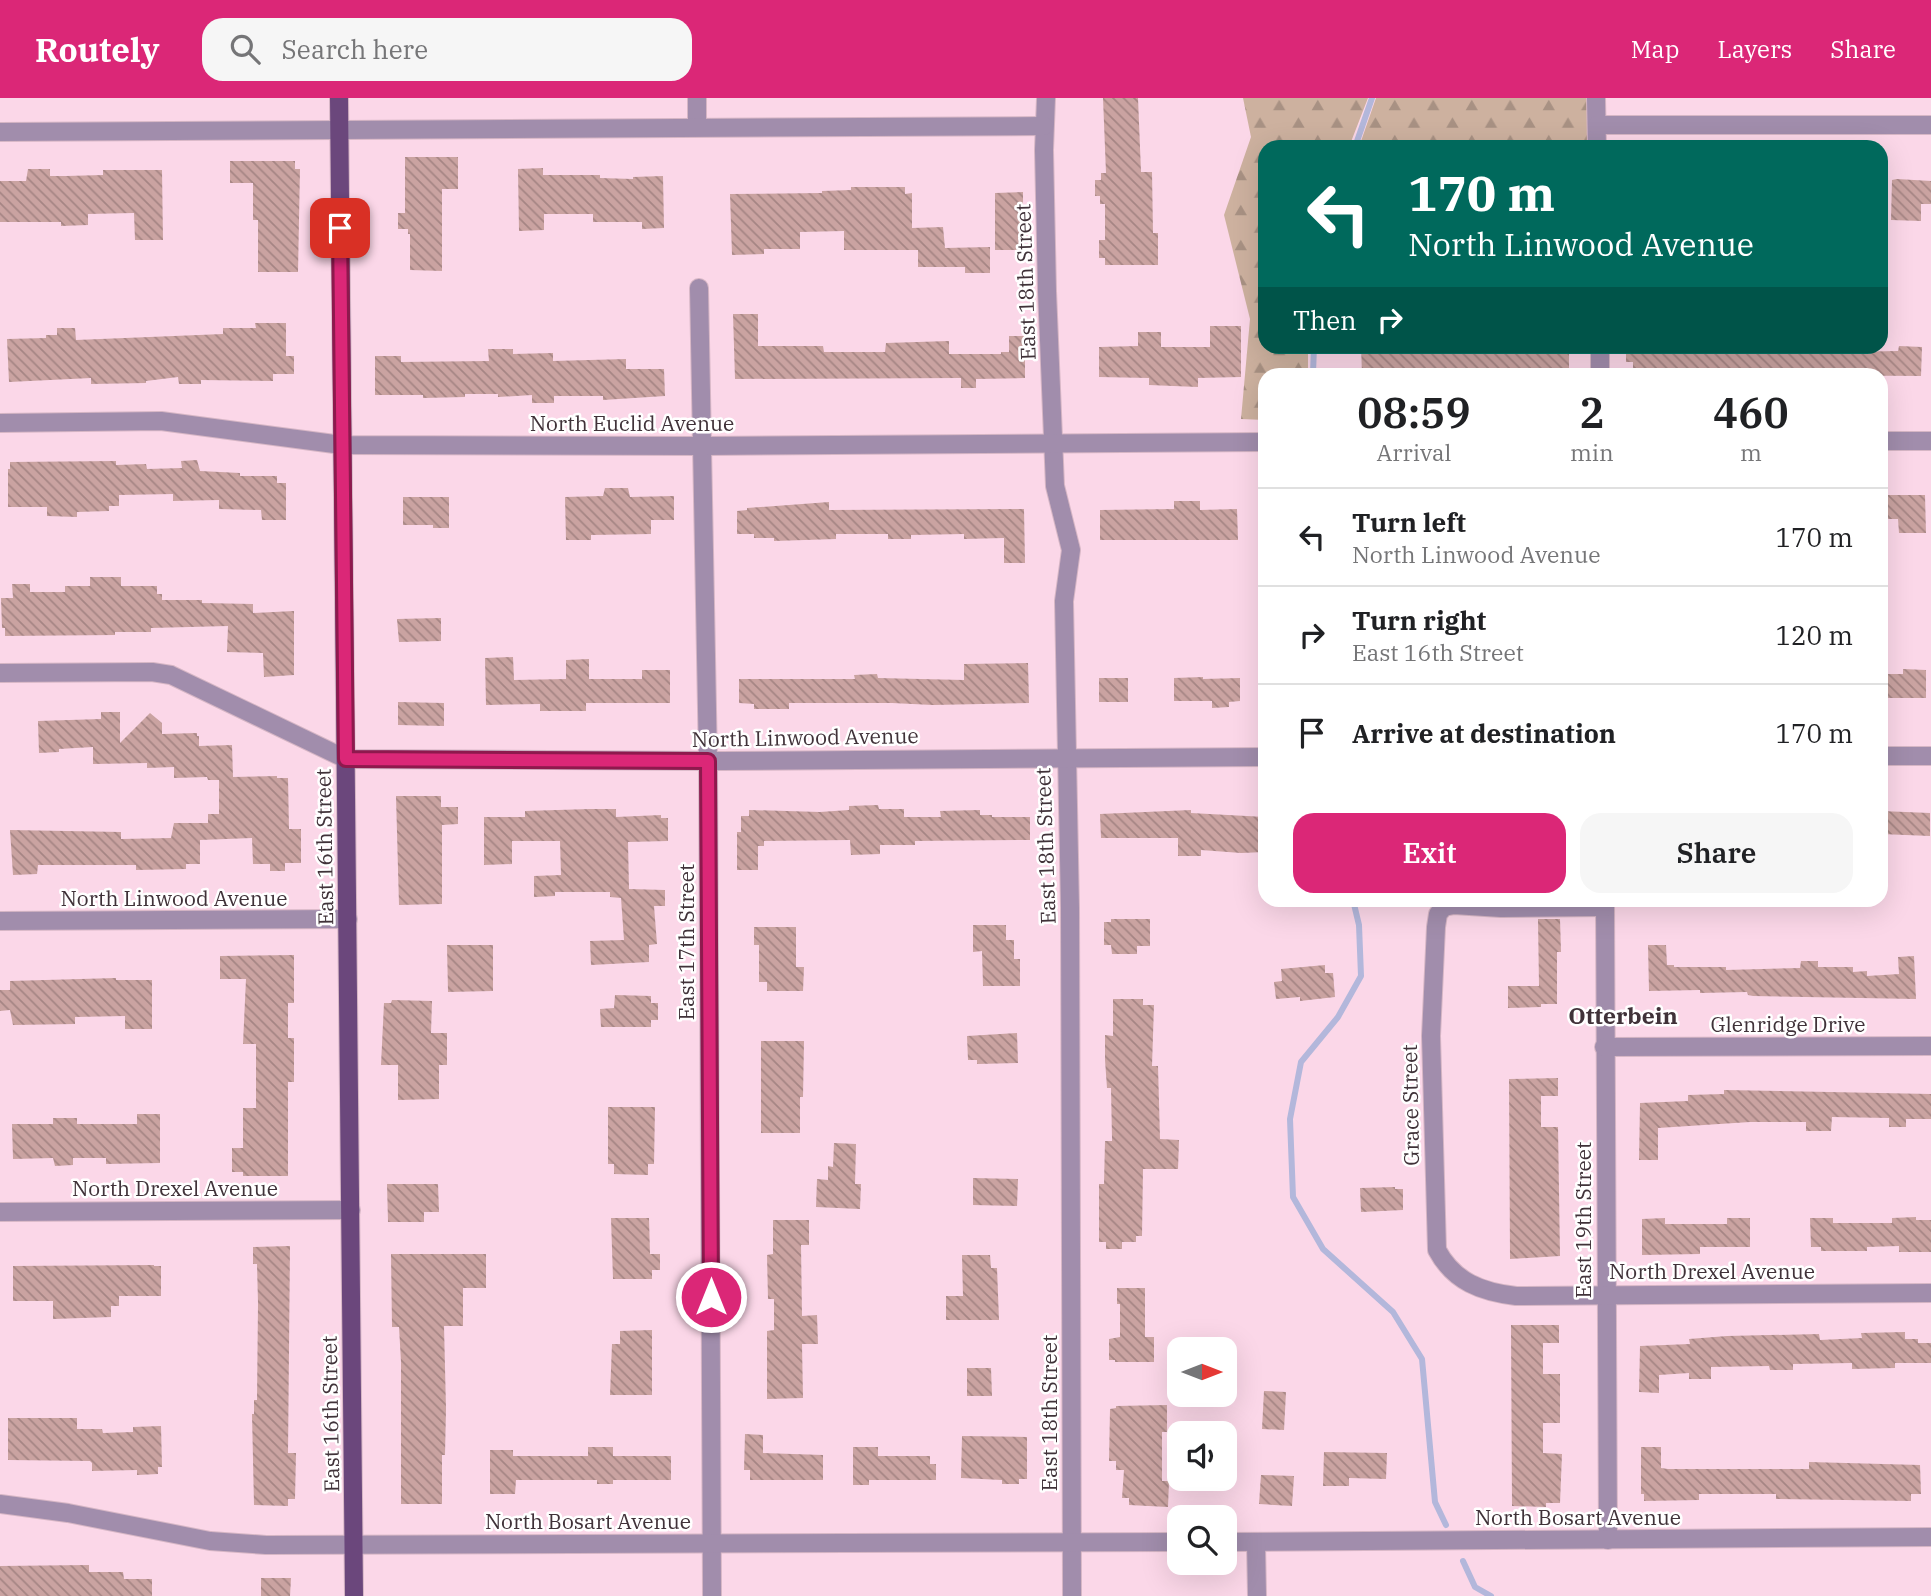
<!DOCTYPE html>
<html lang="en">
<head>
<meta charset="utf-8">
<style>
  body { margin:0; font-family:"IBM Plex Serif",serif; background:#f6f6f6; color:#202124; height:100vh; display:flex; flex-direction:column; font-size:26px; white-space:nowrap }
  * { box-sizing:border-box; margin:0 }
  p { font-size:23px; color:#757577 }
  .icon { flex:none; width:38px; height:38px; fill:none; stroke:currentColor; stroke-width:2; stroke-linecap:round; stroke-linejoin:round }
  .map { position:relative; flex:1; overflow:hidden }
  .sheet { position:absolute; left:1258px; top:270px; width:630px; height:539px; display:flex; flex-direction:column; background:#fff; border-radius:21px; box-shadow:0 7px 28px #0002 }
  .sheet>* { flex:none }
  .hud { position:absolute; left:1258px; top:42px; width:630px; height:214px; border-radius:21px; box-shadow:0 7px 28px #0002; background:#00695c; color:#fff; overflow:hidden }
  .needle { width:46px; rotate:90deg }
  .controls { position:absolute; left:1167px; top:1239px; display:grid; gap:14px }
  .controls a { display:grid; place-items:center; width:70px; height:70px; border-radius:14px; background:#fff; box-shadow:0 7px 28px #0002; font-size:35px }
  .pin { position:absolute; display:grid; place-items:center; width:60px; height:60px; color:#fff; margin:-30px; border-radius:14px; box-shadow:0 4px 10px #0006 }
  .me { position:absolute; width:77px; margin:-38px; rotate:0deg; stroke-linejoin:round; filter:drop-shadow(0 0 5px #0008) }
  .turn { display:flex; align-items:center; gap:24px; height:147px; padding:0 35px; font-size:32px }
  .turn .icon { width:91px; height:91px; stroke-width:2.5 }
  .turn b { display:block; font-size:49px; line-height:60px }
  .then { display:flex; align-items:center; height:66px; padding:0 35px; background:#0003; gap:14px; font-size:26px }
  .eta { display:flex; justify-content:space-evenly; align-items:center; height:119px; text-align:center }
  .eta b { font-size:42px; font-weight:600; line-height:49px }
  .action { display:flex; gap:14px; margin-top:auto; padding:14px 35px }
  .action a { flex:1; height:80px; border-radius:21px; background:#db2777; color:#fff; font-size:28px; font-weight:600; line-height:80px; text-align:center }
  .action a+a { background:#f6f6f6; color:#202124 }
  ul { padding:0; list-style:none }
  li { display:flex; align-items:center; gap:21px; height:98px; padding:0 35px; border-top:2px solid #e0e0e0 }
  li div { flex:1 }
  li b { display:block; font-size:26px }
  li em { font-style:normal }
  header { display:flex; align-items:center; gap:42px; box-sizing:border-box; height:98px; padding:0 35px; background:#db2777; color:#fff }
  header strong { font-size:33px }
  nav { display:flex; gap:38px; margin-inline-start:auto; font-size:24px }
  .search { width:490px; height:63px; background:#f6f6f6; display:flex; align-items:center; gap:18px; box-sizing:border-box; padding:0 24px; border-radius:21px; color:#757577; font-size:26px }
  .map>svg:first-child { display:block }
</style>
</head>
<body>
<header>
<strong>Routely</strong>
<div class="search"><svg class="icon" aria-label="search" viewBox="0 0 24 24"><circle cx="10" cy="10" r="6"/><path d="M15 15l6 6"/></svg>Search here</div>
<nav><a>Map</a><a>Layers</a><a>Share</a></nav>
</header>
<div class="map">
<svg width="1931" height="1498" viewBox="0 0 1931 1498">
  <defs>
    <pattern id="forest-firs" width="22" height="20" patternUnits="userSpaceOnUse" patternTransform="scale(1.75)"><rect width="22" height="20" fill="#cdb19f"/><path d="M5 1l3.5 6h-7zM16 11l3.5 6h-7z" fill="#a89183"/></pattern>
    <pattern id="building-back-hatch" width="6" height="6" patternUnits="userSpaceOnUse" patternTransform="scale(1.75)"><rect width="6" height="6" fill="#caa3a1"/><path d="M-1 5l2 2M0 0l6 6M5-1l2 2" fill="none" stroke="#a58584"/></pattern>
  </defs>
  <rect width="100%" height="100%" fill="#fbd7e8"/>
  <g fill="url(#forest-firs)">
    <polygon points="1243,0 1368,0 1349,49 1265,49 1265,248 1308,249 1308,276 1265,276 1265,322 1241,321 1250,221 1224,117 1251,39"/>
    <polygon points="1376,0 1591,0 1591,49 1359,49"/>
  </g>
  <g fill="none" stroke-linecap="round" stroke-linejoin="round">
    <g stroke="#b3b7db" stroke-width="6">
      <polyline points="1355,49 1372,0"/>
      <polyline points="1313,276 1314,248"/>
      <polyline points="1353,802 1359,827 1361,878 1338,919 1301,964 1290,1021 1293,1099 1323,1151 1393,1214 1422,1261 1435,1404 1446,1427"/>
      <polyline points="1463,1463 1475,1489 1491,1498"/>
    </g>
  </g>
  <g fill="url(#building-back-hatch)">
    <polygon points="1103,0 1138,0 1141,74 1152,74 1153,135 1158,135 1158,167 1105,167 1105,160 1099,160 1099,142 1105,142 1105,106 1100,106 1100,98 1095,98 1095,82 1101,82 1101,75 1106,75"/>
    <polygon points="405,59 458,59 458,91 442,91 442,173 410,172 410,136 408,136 408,131 398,131 398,115 405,115"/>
    <polygon points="230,63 295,63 295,71 300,71 298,174 258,174 258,122 253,122 253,85 230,85"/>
    <polygon points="543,70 543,77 600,77 600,80 633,81 633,79 663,78 664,130 642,131 642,124 593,124 593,116 544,116 544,132 519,133 518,71"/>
    <polygon points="28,71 50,71 50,78 66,78 103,77 103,72 162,72 163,142 135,142 134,115 88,116 88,127 61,128 61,124 0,124 0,83 26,83"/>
    <polygon points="1897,81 1931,83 1931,106 1921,106 1921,123 1891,122 1892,82"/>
    <polygon points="851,89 905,89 905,96 912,95 912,130 943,129 945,150 990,149 990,175 965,175 965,169 918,169 918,152 844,152 844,133 800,134 800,151 764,151 764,156 732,157 730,96 822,95 822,93 851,92"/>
    <polygon points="1023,94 1023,152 995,152 995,95"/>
    <polygon points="733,216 758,216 758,248 823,248 824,254 885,254 886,245 949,243 949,256 1001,256 1001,254 1009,254 1009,238 1025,238 1025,280 976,281 976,290 961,290 961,280 735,281"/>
    <polygon points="255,225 286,225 286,258 294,258 294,276 273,276 273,283 201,282 201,286 179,286 178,279 146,283 146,285 91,286 91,280 9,284 7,241 46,240 46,237 57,237 57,230 75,230 76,242 223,236 223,230 256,230"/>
    <polygon points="1210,228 1241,228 1241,279 1198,280 1198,289 1149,287 1149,280 1099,279 1099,249 1138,248 1138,234 1161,234 1161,249 1210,249"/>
    <polygon points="1361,248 1420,251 1495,250 1495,256 1545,254 1545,249 1569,249 1569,276 1362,276"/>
    <polygon points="1626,248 1698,248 1698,253 1748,254 1748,248 1771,248 1771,254 1823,253 1823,249 1847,249 1847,254 1898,253 1899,248 1922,249 1921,278 1633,276 1633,264 1626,264"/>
    <polygon points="488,251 513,251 513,256 553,255 553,263 626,261 626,271 664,271 665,298 603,302 603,298 554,298 554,305 532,305 532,297 498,299 498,296 465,296 465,299 423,300 423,297 375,297 375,258 401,258 401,264 489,263"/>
    <polygon points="197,362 200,373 240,375 240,378 277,378 277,385 286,385 286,422 262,422 261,412 219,411 219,402 173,403 173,396 119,397 119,408 109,408 109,413 77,414 77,419 47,418 47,409 8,409 8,371 10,371 10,364 116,363 116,367 146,366 147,371 182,370 181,363"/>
    <polygon points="605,390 628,390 630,399 674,398 674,422 651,422 651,436 591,437 591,442 566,442 565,399 603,398"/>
    <polygon points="1881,397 1925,397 1926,435 1899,435 1898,421 1881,421"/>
    <polygon points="403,399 449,399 449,430 433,430 433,427 403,427"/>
    <polygon points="1174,403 1200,403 1200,412 1237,411 1238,442 1100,442 1100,412 1174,411"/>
    <polygon points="829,404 829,412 1024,411 1025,465 1004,465 1004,440 964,441 964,436 911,437 911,441 888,441 888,436 836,436 836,441 774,443 774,440 754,440 754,436 737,436 737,413 747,412 747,410"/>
    <polygon points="90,479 121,479 121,488 157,488 157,496 162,496 162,502 202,502 202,505 253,506 253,515 294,513 294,577 264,579 263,555 227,554 228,528 151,530 151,534 115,534 115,537 5,538 5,530 2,530 1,500 13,500 12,486 30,486 30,494 65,494 65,488 90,488"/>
    <polygon points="441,520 441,543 399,544 397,521"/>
    <polygon points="513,559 514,582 566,581 566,562 589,561 589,581 642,581 642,572 670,572 670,605 586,605 586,613 540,613 540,606 486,607 485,560"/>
    <polygon points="1028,565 1029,605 933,607 892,605 789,605 789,611 754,611 754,606 739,605 739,581 855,581 854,577 877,576 878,580 964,582 964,566"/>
    <polygon points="1903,571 1926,572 1926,600 1881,600 1881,576 1903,576"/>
    <polygon points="1203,579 1203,581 1240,580 1240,603 1229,604 1229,609 1212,610 1212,603 1174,603 1174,580"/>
    <rect x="1099" y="580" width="29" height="24"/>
    <polygon points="398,604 444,605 444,628 398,627"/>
    <polygon points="101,614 120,614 120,645 150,615 162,625 162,636 197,635 197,638 199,638 199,648 232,647 233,679 277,678 277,680 288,680 289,731 301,731 301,765 285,765 285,773 270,773 270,766 253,766 252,740 200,742 200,766 186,766 186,771 136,772 136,767 38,767 37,776 13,777 10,732 121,734 121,741 171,740 174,725 208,725 208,716 219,716 219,682 208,682 207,679 174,680 174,669 147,670 147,665 93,666 93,649 59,651 59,654 39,655 38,623 101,621"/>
    <polygon points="396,698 441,698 441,709 458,709 458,726 442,727 442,806 399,807"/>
    <polygon points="878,707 879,711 904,711 904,719 941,719 940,713 980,712 980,717 992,717 992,719 1030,719 1030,742 915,743 915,747 880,747 880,756 851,757 850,742 764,743 764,748 758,748 758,772 737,772 737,734 741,734 741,718 749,718 749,712 820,714 849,712 849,708"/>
    <polygon points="590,711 616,711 616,719 661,717 661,720 668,720 668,743 628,744 629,791 665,792 665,808 654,808 657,846 649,847 649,864 591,867 590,843 624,842 621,800 610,799 610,794 555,794 555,798 534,799 534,778 561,777 560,743 512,743 512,766 484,767 484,719 525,719 525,713"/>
    <polygon points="1191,712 1191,715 1265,719 1265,754 1241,755 1201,752 1201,758 1178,758 1178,740 1101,740 1100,716"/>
    <polygon points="1881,713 1930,715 1930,738 1881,736"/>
    <polygon points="1111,821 1150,821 1150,848 1137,848 1137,856 1112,856 1111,847 1104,847 1104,824 1111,824"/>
    <polygon points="1538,821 1560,821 1561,854 1557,854 1557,906 1541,906 1541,909 1508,910 1508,888 1539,888"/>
    <polygon points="973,827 1006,827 1006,842 1014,842 1014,861 1020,861 1020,888 983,888 982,853 973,854"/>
    <polygon points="754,829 796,829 796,869 804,869 803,893 767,893 767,884 759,884 759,847 754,847"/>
    <polygon points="447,847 493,847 493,893 448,894"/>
    <polygon points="1648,847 1666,847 1667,867 1674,867 1674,869 1726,869 1726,872 1800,870 1801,863 1818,863 1818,869 1853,869 1853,874 1867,873 1867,878 1899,876 1898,859 1914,858 1916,901 1753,898 1748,897 1747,894 1700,895 1700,892 1649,893"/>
    <polygon points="294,857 294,905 288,905 288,940 294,940 294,984 288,984 288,1078 243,1078 243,1074 232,1074 232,1050 243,1050 243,1010 256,1010 256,946 243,946 246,881 220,881 220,858"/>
    <polygon points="1325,867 1325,875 1333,875 1335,899 1300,903 1300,899 1276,901 1274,884 1282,883 1281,871"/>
    <polygon points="116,880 116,882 152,882 152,931 125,931 125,918 75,919 75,926 13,927 10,912 0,913 0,892 10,892 10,883"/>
    <polygon points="615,897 651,898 651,905 658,905 658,922 651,922 651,929 601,929 600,911 614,910"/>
    <polygon points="1113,901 1143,901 1143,907 1154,907 1152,968 1158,968 1160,1041 1179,1042 1178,1071 1143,1071 1142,1138 1136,1138 1136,1144 1122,1144 1122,1151 1106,1151 1106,1144 1099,1144 1099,1086 1104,1086 1105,1043 1112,1043 1112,1041 1111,990 1107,990 1105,962 1105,937 1113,938"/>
    <polygon points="392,902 432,903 431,935 447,935 447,967 439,967 439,1001 398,1002 398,967 381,967 384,905 391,905"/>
    <polygon points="1017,935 1018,965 977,966 977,962 968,962 967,938"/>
    <polygon points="761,943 804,943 803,999 800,999 800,1035 761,1035"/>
    <polygon points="1558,980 1558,998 1541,998 1541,1029 1558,1029 1560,1158 1510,1161 1509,981"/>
    <polygon points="1724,992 1931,996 1931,1021 1906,1021 1906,1029 1889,1029 1889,1020 1832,1019 1831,1033 1806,1033 1806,1024 1750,1024 1658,1030 1658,1062 1639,1062 1640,1005 1688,1003 1688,997 1724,996"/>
    <polygon points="608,1009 655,1009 654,1066 648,1066 648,1077 614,1076 614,1066 608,1066"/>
    <polygon points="137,1016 160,1016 160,1065 106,1066 106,1060 73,1060 73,1067 55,1068 53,1060 13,1061 12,1026 53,1026 53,1020 77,1020 77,1026 137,1026"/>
    <polygon points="834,1045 856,1046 855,1086 861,1086 860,1111 816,1109 817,1081 828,1082 828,1068 833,1069"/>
    <polygon points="973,1080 1018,1081 1017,1108 973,1107"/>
    <polygon points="387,1086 438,1086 439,1114 424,1114 424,1124 388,1124"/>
    <polygon points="1395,1089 1395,1091 1403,1091 1403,1112 1361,1114 1360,1090"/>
    <polygon points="1916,1119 1916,1122 1931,1122 1931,1154 1899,1154 1899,1148 1867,1149 1867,1153 1821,1153 1821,1149 1811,1149 1810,1120 1833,1120 1833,1125 1892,1125 1892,1120"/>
    <polygon points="611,1120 649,1120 650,1156 660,1156 660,1172 652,1172 652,1181 613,1181"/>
    <polygon points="1665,1120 1665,1126 1727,1126 1727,1120 1750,1120 1750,1149 1700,1149 1700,1156 1642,1157 1642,1121"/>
    <polygon points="773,1122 809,1122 809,1147 801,1147 802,1218 817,1217 818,1246 802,1246 803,1300 767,1301 767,1233 774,1232 774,1201 768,1201 767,1157 773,1156"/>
    <polygon points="290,1148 288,1355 296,1355 295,1401 288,1401 288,1408 254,1407 252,1316 254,1316 254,1302 257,1302 258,1205 257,1166 253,1166 253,1149"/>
    <polygon points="391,1156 486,1156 486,1190 463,1190 463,1228 444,1228 446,1311 445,1357 442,1357 442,1406 401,1406 401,1264 399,1229 392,1229"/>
    <polygon points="962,1157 990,1157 991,1170 997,1170 999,1222 946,1222 946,1198 963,1198"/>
    <polygon points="154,1167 154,1168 161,1168 161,1198 119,1198 119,1208 111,1208 111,1219 53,1221 53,1203 13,1203 13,1168"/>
    <polygon points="1117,1190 1145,1190 1145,1239 1154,1239 1154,1264 1115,1264 1115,1262 1109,1262 1109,1241 1120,1239 1120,1206 1117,1206"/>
    <polygon points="1511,1227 1559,1227 1559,1245 1543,1245 1543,1276 1560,1276 1560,1325 1543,1325 1543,1355 1562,1356 1560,1405 1546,1405 1546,1409 1512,1408"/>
    <polygon points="652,1232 652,1297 610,1297 612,1246 620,1246 620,1233"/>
    <polygon points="1905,1234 1905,1241 1918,1241 1918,1245 1931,1245 1931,1265 1895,1265 1895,1270 1852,1271 1852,1265 1793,1266 1793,1272 1770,1272 1769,1268 1711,1269 1711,1281 1689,1281 1689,1275 1659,1277 1659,1295 1639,1294 1640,1248 1690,1246 1689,1241 1727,1238 1819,1236 1820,1242 1862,1240 1861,1235"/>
    <polygon points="967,1270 991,1270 992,1298 967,1298"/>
    <polygon points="1264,1293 1286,1294 1284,1332 1262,1331"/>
    <polygon points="1167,1307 1167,1334 1162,1334 1162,1383 1169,1383 1168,1409 1129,1407 1129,1400 1122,1400 1124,1372 1116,1372 1116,1363 1109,1363 1110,1311 1116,1310 1116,1308"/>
    <polygon points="8,1320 77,1320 77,1331 102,1331 103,1335 133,1334 133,1329 161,1328 162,1369 158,1369 158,1376 137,1377 137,1372 92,1373 92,1365 90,1363 8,1362"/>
    <polygon points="745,1336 763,1337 763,1355 823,1357 823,1382 750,1382 750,1372 744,1372"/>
    <polygon points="962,1338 1027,1339 1027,1381 1019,1381 1019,1386 1002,1386 1002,1382 961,1380"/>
    <polygon points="588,1349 613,1349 613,1358 671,1358 671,1382 613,1382 613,1386 597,1386 597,1382 516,1382 515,1396 490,1396 490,1352 513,1352 513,1358 588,1358"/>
    <polygon points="853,1349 878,1349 878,1358 930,1358 930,1366 936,1366 936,1382 869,1382 869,1387 853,1387"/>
    <polygon points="1641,1349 1661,1349 1661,1370 1668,1371 1809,1371 1809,1364 1920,1367 1921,1396 1911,1396 1911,1403 1776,1401 1776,1396 1699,1396 1699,1402 1644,1403 1644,1396 1641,1396"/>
    <polygon points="1324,1354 1387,1355 1386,1381 1349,1380 1349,1388 1323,1388"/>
    <polygon points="1261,1377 1294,1378 1292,1408 1259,1406"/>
    <polygon points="89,1467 89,1474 123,1474 124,1481 152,1481 152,1498 0,1498 0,1468"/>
    <polygon points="261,1480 291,1480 290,1498 261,1498"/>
  </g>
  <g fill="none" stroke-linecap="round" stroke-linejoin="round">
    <g stroke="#d6b6c5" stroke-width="20">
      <g id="minor">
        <polyline points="697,0 697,29"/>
        <polyline points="1046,0 1044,52 1047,193 1055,388 1071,452 1064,503 1070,810 1072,1498"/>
        <polyline points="1596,0 1597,49"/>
        <polyline points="1597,27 1931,27"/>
        <polyline points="0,34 1044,28"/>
        <polyline points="699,190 708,663 712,1498"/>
        <polyline points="1600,248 1600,276"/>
        <polyline points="0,325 161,323 342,347 703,348 1265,344"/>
        <polyline points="1881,343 1931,343"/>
        <polyline points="0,575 152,574 171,577 346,661 721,663 1265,659"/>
        <polyline points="1881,658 1931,658"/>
        <polyline points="1605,802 1608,1442"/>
        <path d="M1605,809L1501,810L1454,807L1444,809L1438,816L1436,829L1431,938L1437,1152C1454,1184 1482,1194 1516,1198L1931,1195"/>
        <polyline points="0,823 348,821"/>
        <polyline points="1604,949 1931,948"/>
        <polyline points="0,1114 351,1112"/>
        <polyline points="0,1406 68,1415 210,1443 266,1447 1180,1444"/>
        <polyline points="1225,1444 1931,1439"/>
        <polyline points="1256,1444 1257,1498"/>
      </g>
    </g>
    <g stroke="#d6b6c5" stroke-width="20">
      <polyline id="major" points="339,0 354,1498"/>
    </g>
    <use href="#minor" stroke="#a18dac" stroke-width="18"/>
    <use href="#major" stroke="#6b477c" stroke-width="18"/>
  </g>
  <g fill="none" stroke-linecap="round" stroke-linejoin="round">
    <g stroke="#8e194d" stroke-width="18">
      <polyline id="route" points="340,130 346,661 708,663 711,1199"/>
    </g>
    <use href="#route" stroke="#db2777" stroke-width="12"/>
  </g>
  <g text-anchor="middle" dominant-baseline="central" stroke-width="5" stroke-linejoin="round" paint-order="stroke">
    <g font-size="21" fill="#403239" stroke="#fff">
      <text transform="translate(1025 184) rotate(-92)">East 18th Street</text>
      <text x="632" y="325">North Euclid Avenue</text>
      <text transform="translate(805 639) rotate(-1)">North Linwood Avenue</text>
      <text transform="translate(1045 748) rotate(-92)">East 18th Street</text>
      <text transform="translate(324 749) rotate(-91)">East 16th Street</text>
      <text x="174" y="800">North Linwood Avenue</text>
      <text transform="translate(686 844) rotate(-90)">East 17th Street</text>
      <text x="1788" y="926">Glenridge Drive</text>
      <text transform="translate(1410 1007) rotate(-91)">Grace Street</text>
      <text x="175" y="1090">North Drexel Avenue</text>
      <text transform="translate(1583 1122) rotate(-90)">East 19th Street</text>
      <text x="1712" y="1173">North Drexel Avenue</text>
      <text transform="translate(1049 1315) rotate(-90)">East 18th Street</text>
      <text transform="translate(330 1316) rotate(-91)">East 16th Street</text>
      <text x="1578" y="1419">North Bosart Avenue</text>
      <text x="588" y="1423">North Bosart Avenue</text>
    </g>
    <g font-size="23" font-weight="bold" fill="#403239" stroke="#fff">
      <text x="1623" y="917">Otterbein</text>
    </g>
  </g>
</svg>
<div class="controls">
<a><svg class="needle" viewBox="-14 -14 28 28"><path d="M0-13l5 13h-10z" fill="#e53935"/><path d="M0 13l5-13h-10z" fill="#757577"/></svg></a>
<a><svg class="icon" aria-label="sound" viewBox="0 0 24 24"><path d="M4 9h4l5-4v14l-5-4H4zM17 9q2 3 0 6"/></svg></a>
<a><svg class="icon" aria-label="search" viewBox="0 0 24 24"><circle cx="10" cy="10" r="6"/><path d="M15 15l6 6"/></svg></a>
</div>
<div class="pin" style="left:340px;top:130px;background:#d93025"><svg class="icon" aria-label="arrive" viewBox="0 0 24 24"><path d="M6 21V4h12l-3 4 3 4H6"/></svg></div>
<svg class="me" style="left:711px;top:1199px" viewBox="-20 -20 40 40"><circle r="17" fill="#db2777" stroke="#fff" stroke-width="3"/><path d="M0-11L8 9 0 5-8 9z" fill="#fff"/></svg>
<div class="hud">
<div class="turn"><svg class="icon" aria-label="left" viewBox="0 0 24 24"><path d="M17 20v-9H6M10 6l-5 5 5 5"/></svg><div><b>170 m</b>North Linwood Avenue</div></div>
<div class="then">Then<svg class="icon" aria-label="right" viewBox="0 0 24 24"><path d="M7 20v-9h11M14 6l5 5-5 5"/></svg></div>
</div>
<section class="sheet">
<div class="eta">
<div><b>08:59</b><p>Arrival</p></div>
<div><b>2</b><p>min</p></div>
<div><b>460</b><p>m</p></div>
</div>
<ul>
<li><svg class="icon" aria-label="left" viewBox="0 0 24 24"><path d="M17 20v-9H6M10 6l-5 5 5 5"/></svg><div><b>Turn left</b><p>North Linwood Avenue</p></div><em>170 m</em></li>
<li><svg class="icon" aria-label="right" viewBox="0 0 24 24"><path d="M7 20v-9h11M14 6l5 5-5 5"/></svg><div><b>Turn right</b><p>East 16th Street</p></div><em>120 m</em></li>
<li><svg class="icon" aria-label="arrive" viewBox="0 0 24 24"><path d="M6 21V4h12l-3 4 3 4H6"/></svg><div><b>Arrive at destination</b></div><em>170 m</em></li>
</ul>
<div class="action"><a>Exit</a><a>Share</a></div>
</section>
</div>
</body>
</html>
